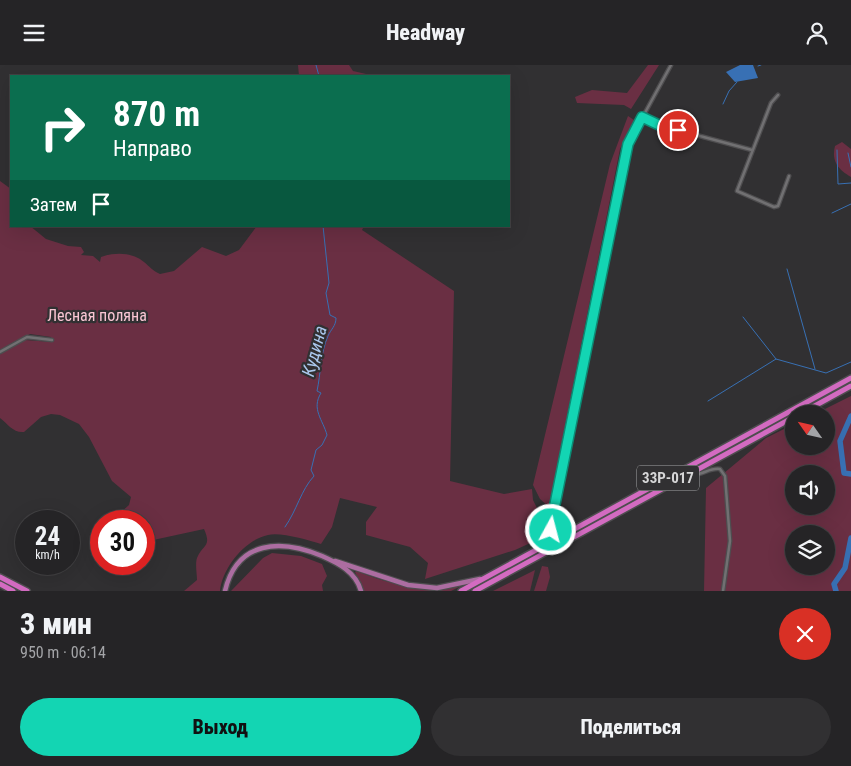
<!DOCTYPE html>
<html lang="ru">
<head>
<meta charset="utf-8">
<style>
  body { margin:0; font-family:"Roboto Condensed",sans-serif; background:#313032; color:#f1f3f6; height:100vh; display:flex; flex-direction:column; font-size:19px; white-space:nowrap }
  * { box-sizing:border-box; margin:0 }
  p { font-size:16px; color:#a3a4a7 }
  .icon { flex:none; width:28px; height:28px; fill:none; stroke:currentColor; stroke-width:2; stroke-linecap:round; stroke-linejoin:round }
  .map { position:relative; height:526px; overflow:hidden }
  .panel { display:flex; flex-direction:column; background:#252426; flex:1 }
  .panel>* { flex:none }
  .guide { position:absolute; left:10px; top:10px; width:500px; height:152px; border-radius:0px; box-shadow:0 5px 20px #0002,0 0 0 1px #424143; background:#0b6e4f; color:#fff; overflow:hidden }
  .needle { width:32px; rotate:304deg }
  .fabs { position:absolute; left:785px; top:340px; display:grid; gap:10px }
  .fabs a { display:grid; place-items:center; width:50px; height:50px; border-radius:50%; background:#252426; box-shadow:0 5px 20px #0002,0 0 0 1px #424143; font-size:25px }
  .speed { position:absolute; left:15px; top:445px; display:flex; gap:10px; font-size:25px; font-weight:700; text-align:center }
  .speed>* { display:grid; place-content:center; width:65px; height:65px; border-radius:50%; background:#252426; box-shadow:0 5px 20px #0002,0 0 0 1px #424143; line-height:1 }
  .speed small { font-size:12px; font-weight:400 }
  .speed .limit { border:8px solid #d22; background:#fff; color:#111 }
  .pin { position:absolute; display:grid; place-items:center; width:42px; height:42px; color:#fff; margin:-21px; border:2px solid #fff; border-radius:50%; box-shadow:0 1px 5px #0007 }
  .me { position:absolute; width:55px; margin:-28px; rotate:7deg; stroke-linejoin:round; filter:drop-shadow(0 0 4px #0008) }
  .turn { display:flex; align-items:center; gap:18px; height:105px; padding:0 20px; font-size:22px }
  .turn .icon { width:65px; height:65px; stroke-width:2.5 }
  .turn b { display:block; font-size:35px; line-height:42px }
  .then { display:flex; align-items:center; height:48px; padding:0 20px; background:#0003; gap:10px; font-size:19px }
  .round { display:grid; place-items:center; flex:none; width:52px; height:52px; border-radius:26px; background:#313032 }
  .headline { display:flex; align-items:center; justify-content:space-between; height:85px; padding:0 20px }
  h1 { font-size:30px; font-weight:800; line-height:38px }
  .cta { display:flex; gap:10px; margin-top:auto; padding:10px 20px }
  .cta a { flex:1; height:58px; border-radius:30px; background:#13d5b3; color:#111; font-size:20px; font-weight:800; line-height:58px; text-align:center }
  .cta a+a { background:#313032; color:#f1f3f6 }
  header { display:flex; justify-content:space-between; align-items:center; height:65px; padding:0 20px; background:#252426; font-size:22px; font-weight:800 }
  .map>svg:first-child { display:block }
</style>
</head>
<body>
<header><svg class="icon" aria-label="menu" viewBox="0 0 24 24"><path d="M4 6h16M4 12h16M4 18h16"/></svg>Headway<svg class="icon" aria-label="person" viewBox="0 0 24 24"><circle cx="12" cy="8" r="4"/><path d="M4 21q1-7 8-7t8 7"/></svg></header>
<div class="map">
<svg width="851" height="526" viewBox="0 0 851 526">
  <rect width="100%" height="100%" fill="#313032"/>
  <g fill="#6a2f43" fill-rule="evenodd">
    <polygon points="298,0 349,0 353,6 375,11 299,11"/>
    <polygon points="648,0 659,0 631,44 624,40 577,38 575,32 592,25 627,28"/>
    <polygon points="628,51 634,55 620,84 549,442 540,434 533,420 610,99"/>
    <path d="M842,77L851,84V112C839,105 831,97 835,81Z"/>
    <path d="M0,116L11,124V161H30L46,174L68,181L81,182L84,187L81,190L93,191L100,197L101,192C115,187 132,187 144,197C149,201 153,206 160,209L174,206L202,182L226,191L239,185L257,161H364L362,165L454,226L450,416L504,429L532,424L533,435L541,451L537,475L515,485L425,514L428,498L410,482L366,470V457L377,442L340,433L332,462L321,479C307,475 281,467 268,470C244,475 222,504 220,526H184L197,515C197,509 195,499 197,493C203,479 212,482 204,464L144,477V456H111L129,440L131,432L112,416L89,372L79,359L60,350L51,349L41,352L24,367C13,368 8,359 0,353V289L25,275L52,277L51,272L30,269L0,285Z"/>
    <path d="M851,331V526H704L706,423L766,373L794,359V381H826V349H815ZM794,409H826V441H794ZM794,469H826V501H794Z"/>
    <polygon points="272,488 301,491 322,499 327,511 322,520 323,526 231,526 263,493"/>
    <polygon points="542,501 548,502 550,512 546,526 534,526"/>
    <polygon points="535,505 530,526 493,526"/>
    <path d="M357,506C393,521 423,526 461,521L451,526H364L355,507Z"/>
  </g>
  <polygon fill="#3870b4" points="740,0 753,0 758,13 735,17 726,7"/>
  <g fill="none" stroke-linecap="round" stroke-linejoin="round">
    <g stroke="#3870b4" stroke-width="1">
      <polyline points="316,0 319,11"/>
      <polyline points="758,1 761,0"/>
      <polyline points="723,39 729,26 737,17"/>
      <polyline points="837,85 838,119 851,118"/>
      <polyline points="848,88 851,102"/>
      <polyline points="832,148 851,139"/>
      <polyline points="787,204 815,304"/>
      <polyline points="743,252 776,294"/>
      <polyline points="708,336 776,294 826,308 851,297"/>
      <path d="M285,462C297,445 301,425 314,411L311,405L316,385L322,380L327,370C323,355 311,344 321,328L317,326C321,308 320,289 328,271C331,264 336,261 336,253L330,250L326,228L329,218L323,161"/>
    </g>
    <g stroke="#3870b4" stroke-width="5.5">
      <polyline points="851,351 840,376 844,408 851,409"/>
      <polyline points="836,526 834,519 845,503 851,473"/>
    </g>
    <g stroke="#4e4d4f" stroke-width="5">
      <g id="street">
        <polyline points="778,30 771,38 737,126 774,142 778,141 789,111"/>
        <polyline points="642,52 659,60 752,85"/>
        <polyline points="0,287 27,272 52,275"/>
        <path d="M691,409C701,412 709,402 720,404L725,411L730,476L723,526"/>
        <polyline points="555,474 551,465 551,455 628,79 671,0"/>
      </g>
    </g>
    <g stroke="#4e4d4f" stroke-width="7">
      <g id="primary">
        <polyline points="335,496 408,520 437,523 480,514"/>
        <path d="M225,526C237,475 281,474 322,491C338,498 356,507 361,526"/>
      </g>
    </g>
    <g stroke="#4e4d4f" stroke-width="8">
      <g id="highway">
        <polyline points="800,349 851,321"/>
        <polyline points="0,512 27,526"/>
        <polyline points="0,519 13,526"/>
        <polyline points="461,526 851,313"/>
        <polyline points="475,526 794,352"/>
      </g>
    </g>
    <use href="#street" stroke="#717072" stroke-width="2.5"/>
    <use href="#primary" stroke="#ac6da1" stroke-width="4.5"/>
    <use href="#highway" stroke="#d36bc1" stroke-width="5"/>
  </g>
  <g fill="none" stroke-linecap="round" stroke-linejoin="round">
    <g stroke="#0c8a74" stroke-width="12">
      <polyline id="route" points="551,465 554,444 628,79 642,52 659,60 678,65"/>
    </g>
    <use href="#route" stroke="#13d5b3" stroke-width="9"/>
  </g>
  <g text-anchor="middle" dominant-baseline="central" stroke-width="4.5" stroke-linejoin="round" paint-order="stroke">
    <rect fill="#313032" stroke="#a4a4a6" stroke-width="1" x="637" y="400.5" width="62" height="25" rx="4"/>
    <g font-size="15" font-weight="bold" fill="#d6d6d7">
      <text x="668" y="413">33Р-017</text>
    </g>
    <g font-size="16" fill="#f9c5d3" stroke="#313032">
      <text x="97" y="250">Лесная поляна</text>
    </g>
    <g font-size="18" font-style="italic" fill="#abc8ed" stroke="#313032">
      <text transform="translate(314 286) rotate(-75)">Кудина</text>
    </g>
  </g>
</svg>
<div class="fabs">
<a><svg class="needle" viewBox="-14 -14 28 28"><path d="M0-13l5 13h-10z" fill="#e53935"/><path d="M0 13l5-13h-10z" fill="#a3a4a7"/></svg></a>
<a><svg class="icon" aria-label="sound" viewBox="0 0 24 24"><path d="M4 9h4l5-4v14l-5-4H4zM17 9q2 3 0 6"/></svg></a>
<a><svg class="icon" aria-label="layers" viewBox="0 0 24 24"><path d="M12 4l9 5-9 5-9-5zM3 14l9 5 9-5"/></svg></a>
</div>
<div class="speed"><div>24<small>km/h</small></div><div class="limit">30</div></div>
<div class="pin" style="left:678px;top:65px;background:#d93025"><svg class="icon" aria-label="arrive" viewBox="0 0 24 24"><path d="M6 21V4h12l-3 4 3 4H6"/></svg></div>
<svg class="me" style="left:551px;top:465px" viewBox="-20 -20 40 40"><circle r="17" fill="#13d5b3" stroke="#fff" stroke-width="3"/><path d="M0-11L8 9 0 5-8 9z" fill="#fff"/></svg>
<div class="guide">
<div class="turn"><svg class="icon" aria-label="right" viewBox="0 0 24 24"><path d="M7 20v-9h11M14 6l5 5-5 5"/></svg><div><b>870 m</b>Направо</div></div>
<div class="then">Затем<svg class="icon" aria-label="arrive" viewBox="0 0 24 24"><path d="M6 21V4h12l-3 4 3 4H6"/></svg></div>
</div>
</div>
<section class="panel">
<div class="headline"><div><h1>3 мин</h1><p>950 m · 06:14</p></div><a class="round" style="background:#d93025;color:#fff"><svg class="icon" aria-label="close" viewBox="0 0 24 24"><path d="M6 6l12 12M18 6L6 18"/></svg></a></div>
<div class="cta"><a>Выход</a><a>Поделиться</a></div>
</section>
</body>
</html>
